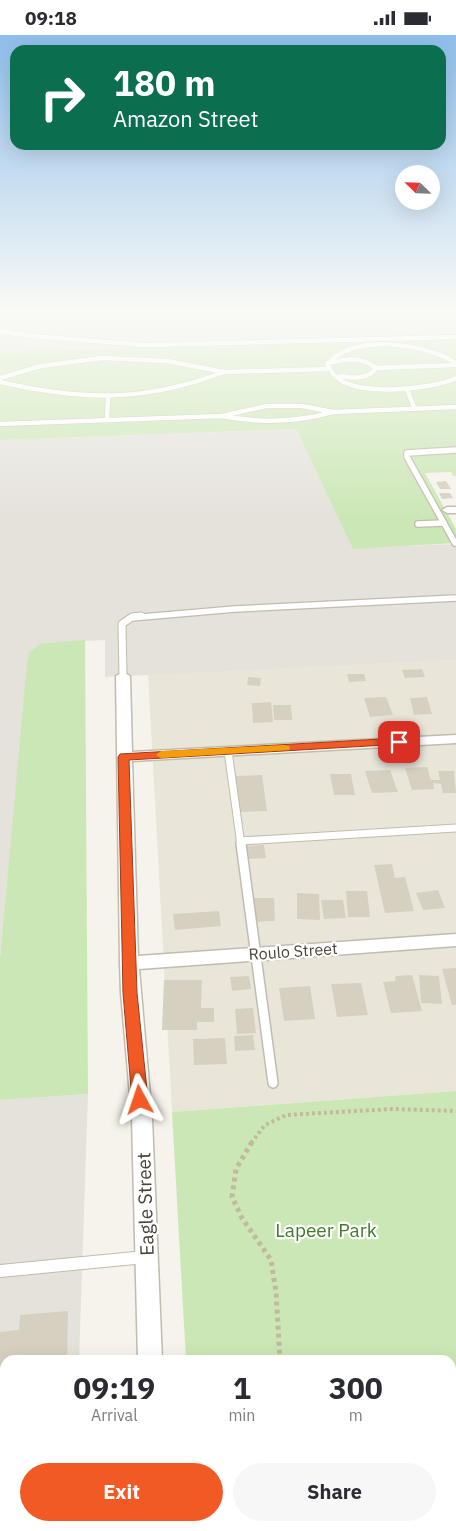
<!DOCTYPE html>
<html lang="en">
<head>
<meta charset="utf-8">
<style>
  body { margin:0; font-family:"IBM Plex Sans",sans-serif; background:#f7f7f7; color:#2b2b33; height:100vh; display:flex; flex-direction:column; font-size:19px; white-space:nowrap }
  * { box-sizing:border-box; margin:0 }
  p { font-size:16px; color:#7c7c81 }
  .icon { flex:none; width:28px; height:28px; fill:none; stroke:currentColor; stroke-width:2; stroke-linecap:round; stroke-linejoin:round }
  .map { position:relative; flex:1; overflow:hidden }
  .panel { position:absolute; left:0px; top:1320px; width:456px; height:176px; display:flex; flex-direction:column; background:#fff; border-radius:15px 15px 0 0; box-shadow:0 5px 20px #0002 }
  .panel>* { flex:none }
  .guide { position:absolute; left:10px; top:10px; width:436px; height:105px; border-radius:15px; box-shadow:0 5px 20px #0002; background:#0b6e4f; color:#fff; overflow:hidden }
  .needle { width:32px; rotate:293deg }
  .tools { position:absolute; left:395px; top:130px; display:grid; gap:10px }
  .tools a { display:grid; place-items:center; width:45px; height:45px; border-radius:50%; background:#fff; box-shadow:0 5px 20px #0002; font-size:25px }
  .pin { position:absolute; display:grid; place-items:center; width:42px; height:42px; color:#fff; margin:-21px; border-radius:10px; box-shadow:0 2px 8px #0006 }
  .me { position:absolute; width:55px; margin:-28px; rotate:355deg; stroke-linejoin:round; filter:drop-shadow(0 0 4px #0008) }
  .turn { display:flex; align-items:center; gap:18px; height:105px; padding:0 20px; font-size:22px }
  .turn .icon { width:65px; height:65px; stroke-width:2.5 }
  .turn b { display:block; font-size:35px; line-height:42px }
  .eta { display:flex; justify-content:space-evenly; align-items:center; height:85px; text-align:center }
  .eta b { font-size:30px; font-weight:700; line-height:35px }
  .primary-button { display:flex; gap:10px; margin-top:auto; padding:10px 20px }
  .primary-button a { flex:1; height:58px; border-radius:30px; background:#f25a25; color:#fff; font-size:20px; font-weight:700; line-height:58px; text-align:center }
  .primary-button a+a { background:#f7f7f7; color:#2b2b33 }
  .status { display:flex; justify-content:space-between; align-items:center; height:35px; padding:0 25px; background:#fff; direction:ltr }
  .status svg { height:14px; fill:currentColor }
  .map>svg:first-child { display:block }
</style>
</head>
<body>
<div class="status"><b>09:18</b><svg viewBox="0 0 49 12"><path d="M0 12V9h3v3zM5 12V6h3v6zM10 12V3h3v9zM15 12V0h3v12zM26 1h20v11H26zM47 4h2v5h-2z"/></svg></div>
<div class="map">
<svg width="456" height="1496" viewBox="0 0 456 1496">
  <rect width="100%" height="100%" fill="#f5f3eb"/>
  <polygon fill="#e9e6d9" points="456,625 456,1056 172,1077 148,639"/>
  <g fill="#e5e2dc">
    <polygon points="0,274 456,274 456,303 0,317"/>
    <polygon points="296,394 353,513 456,509 456,625 105,642 105,605 43,608 29,617 0,923 0,405"/>
    <polygon points="88,1059 79,1325 5,1325 5,1491 74,1491 74,1496 0,1496 0,1065"/>
  </g>
  <g fill="#cce7b6">
    <polygon points="456,303 456,441 453,441 451,437 425,438 456,494 456,508 353,514 296,394 0,405 0,317"/>
    <polygon points="85,605 88,1059 0,1065 0,923 27,628 29,617 42,608"/>
    <polygon points="456,1056 456,1496 196,1496 195,1491 451,1491 451,1325 186,1325 172,1077"/>
  </g>
  <g fill="#d6d0c1">
    <polygon points="446,446 451,454 440,454 436,447"/>
    <polygon points="439,458 450,458 453,463 442,464"/>
    <polygon points="422,634 425,642 405,643 402,635"/>
    <polygon points="347,639 364,639 366,646 349,647"/>
    <polygon points="248,642 261,643 260,651 247,650"/>
    <polygon points="386,662 393,680 370,682 364,663"/>
    <polygon points="427,662 432,679 414,680 410,663"/>
    <polygon points="271,667 273,687 253,688 252,668"/>
    <polygon points="273,670 291,670 292,685 274,685"/>
    <polygon points="427,732 431,745 440,745 438,736 454,736 456,758 443,758 441,749 433,748 434,754 412,755 405,733"/>
    <polygon points="390,735 398,757 372,758 365,736"/>
    <polygon points="330,739 351,739 355,760 334,760"/>
    <polygon points="262,740 267,776 240,777 235,741"/>
    <polygon points="264,810 266,823 248,824 246,811"/>
    <polygon points="392,829 395,843 405,842 414,876 385,878 374,830"/>
    <polygon points="438,855 445,873 423,875 416,858"/>
    <polygon points="346,856 367,856 370,882 348,882"/>
    <polygon points="297,858 319,859 320,885 297,884"/>
    <polygon points="252,863 274,863 275,886 254,887"/>
    <polygon points="321,865 343,865 346,883 324,884"/>
    <polygon points="219,876 221,891 175,895 173,879"/>
    <polygon points="456,933 456,970 452,970 442,934"/>
    <polygon points="412,940 422,976 391,978 383,947 396,946 395,941"/>
    <polygon points="419,940 439,941 442,969 421,968"/>
    <polygon points="249,941 251,954 232,956 230,942"/>
    <polygon points="164,945 202,945 201,973 214,973 214,987 197,987 197,995 162,995"/>
    <polygon points="361,948 368,980 337,982 331,949"/>
    <polygon points="310,951 315,984 284,986 279,953"/>
    <polygon points="253,973 256,998 237,999 235,974"/>
    <polygon points="253,1000 255,1015 235,1016 234,1001"/>
    <polygon points="225,1003 227,1029 194,1030 193,1004"/>
    <polygon points="68,1276 67,1325 5,1325 5,1386 0,1387 0,1297 19,1295 20,1280"/>
  </g>
  <g fill="none" stroke-linecap="round" stroke-linejoin="round">
    <g stroke="#c0bcae" stroke-width="5.5">
      <g id="lane-far4">
        <polyline points="0,296 31,301 146,310 456,302"/>
        <path d="M328,328C345,324 362,321 376,333C369,345 352,343 340,341"/>
        <path d="M456,328C423,308 355,298 327,329C329,332 331,336 333,339C354,363 430,355 456,343"/>
        <polyline points="376,333 456,330"/>
        <polyline points="0,343 41,331 102,323 167,326 224,337 328,334"/>
        <path d="M0,347C81,366 145,367 224,337"/>
        <polyline points="407,355 415,374"/>
        <polyline points="222,381 266,371 302,371 333,377 456,372"/>
        <polyline points="107,385 108,361"/>
        <path d="M0,389L221,381C259,388 295,388 333,377"/>
      </g>
    </g>
    <g stroke="#c0bcae" stroke-width="8">
      <g id="lane-far3">
        <polyline points="418,489 444,488"/>
        <polyline points="455,508 407,422 407,418 456,415"/>
        <polyline points="131,583 235,574 456,563"/>
      </g>
    </g>
    <g stroke="#c0bcae" stroke-width="9">
      <g id="lane-far2">
        <polyline points="123,641 122,589 132,582 141,581"/>
        <polyline points="228,716 241,810"/>
        <polyline points="240,806 456,793"/>
      </g>
    </g>
    <g stroke="#c0bcae" stroke-width="12">
      <polyline id="lane-far1" points="241,809 273,1048"/>
    </g>
    <g stroke="#c0bcae" stroke-width="14">
      <g id="lane">
        <polyline points="0,1236 145,1222"/>
        <polyline points="50,1491 50,1496"/>
      </g>
    </g>
    <g stroke="#c0bcae" stroke-width="3">
      <g id="street">
        <polygon points="456,472 456,478 447,478 442,475 447,472"/>
        <polygon points="123,637 130,641 132,717 456,700 456,708 132,726 138,921 456,899 456,911 139,934 152,1083 162,1325 138,1325 132,1083 121,958 120,928 116,641"/>
        <rect x="142" y="1491" width="28" height="5"/>
      </g>
    </g>
    <polyline stroke="#c2b99f" stroke-width="4" stroke-dasharray="3 3" stroke-linecap="butt" points="251,1108 265,1090 286,1080 392,1074 456,1076"/>
    <g stroke="#c2b99f" stroke-width="5" stroke-dasharray="4 4" stroke-linecap="butt">
      <polyline points="252,1107 236,1134 232,1162 242,1183 271,1225 276,1257 280,1325"/>
      <polyline points="451,1475 456,1475"/>
      <polyline points="307,1491 308,1496"/>
      <polyline points="370,1496 378,1491"/>
    </g>
    <use href="#lane-far4" stroke="#fff" stroke-width="4.5"/>
    <use href="#lane-far3" stroke="#fff" stroke-width="5.5"/>
    <use href="#lane-far2" stroke="#fff" stroke-width="7"/>
    <use href="#lane-far1" stroke="#fff" stroke-width="9"/>
    <use href="#lane" stroke="#fff" stroke-width="12"/>
    <use href="#street" fill="#fff" fill-rule="evenodd"/>
  </g>
  <linearGradient id="sky" x2="0" y2="1"><stop stop-color="#8fbeeb"/><stop offset="0.57" stop-color="#fafaf6"/><stop offset="1" stop-color="#fafaf6" stop-opacity="0"/></linearGradient>
  <rect width="456" height="483" fill="url(#sky)"/>
  <polygon fill="#f25a25" stroke="#9d3a18" points="399,703 403,704 404,707 403,709 129,725 137,958 148,1065 145,1070 140,1072 135,1070 132,1065 123,958 118,722 120,719"/>
  <polygon fill="#f59e0b" points="285,710 289,711 290,713 289,715 161,723 156,720 161,716"/>
  <g text-anchor="middle" dominant-baseline="central" stroke-width="4.5" stroke-linejoin="round" paint-order="stroke">
    <g font-size="16" fill="#494539" stroke="#fff">
      <text transform="translate(293 916) rotate(-4)">Roulo Street</text>
    </g>
    <g font-size="19" fill="#494539" stroke="#fff">
      <text transform="translate(145 1169) rotate(-92)">Eagle Street</text>
    </g>
    <g font-size="19" fill="#427a2d" stroke="#fff">
      <text x="326" y="1195">Lapeer Park</text>
    </g>
  </g>
</svg>
<div class="tools">
<a><svg class="needle" viewBox="-14 -14 28 28"><path d="M0-13l5 13h-10z" fill="#e53935"/><path d="M0 13l5-13h-10z" fill="#7c7c81"/></svg></a>
</div>
<div class="pin" style="left:399px;top:707px;background:#d93025"><svg class="icon" aria-label="arrive" viewBox="0 0 24 24"><path d="M6 21V4h12l-3 4 3 4H6"/></svg></div>
<svg class="me" style="left:140px;top:1065px" viewBox="-20 -20 40 40"><path d="M0-17L14 15 0 8-14 15z" fill="#f25a25" stroke="#fff" stroke-width="4"/></svg>
<div class="guide">
<div class="turn"><svg class="icon" aria-label="right" viewBox="0 0 24 24"><path d="M7 20v-9h11M14 6l5 5-5 5"/></svg><div><b>180 m</b>Amazon Street</div></div>
</div>
<section class="panel">
<div class="eta">
<div><b>09:19</b><p>Arrival</p></div>
<div><b>1</b><p>min</p></div>
<div><b>300</b><p>m</p></div>
</div>
<div class="primary-button"><a>Exit</a><a>Share</a></div>
</section>
</div>
</body>
</html>
